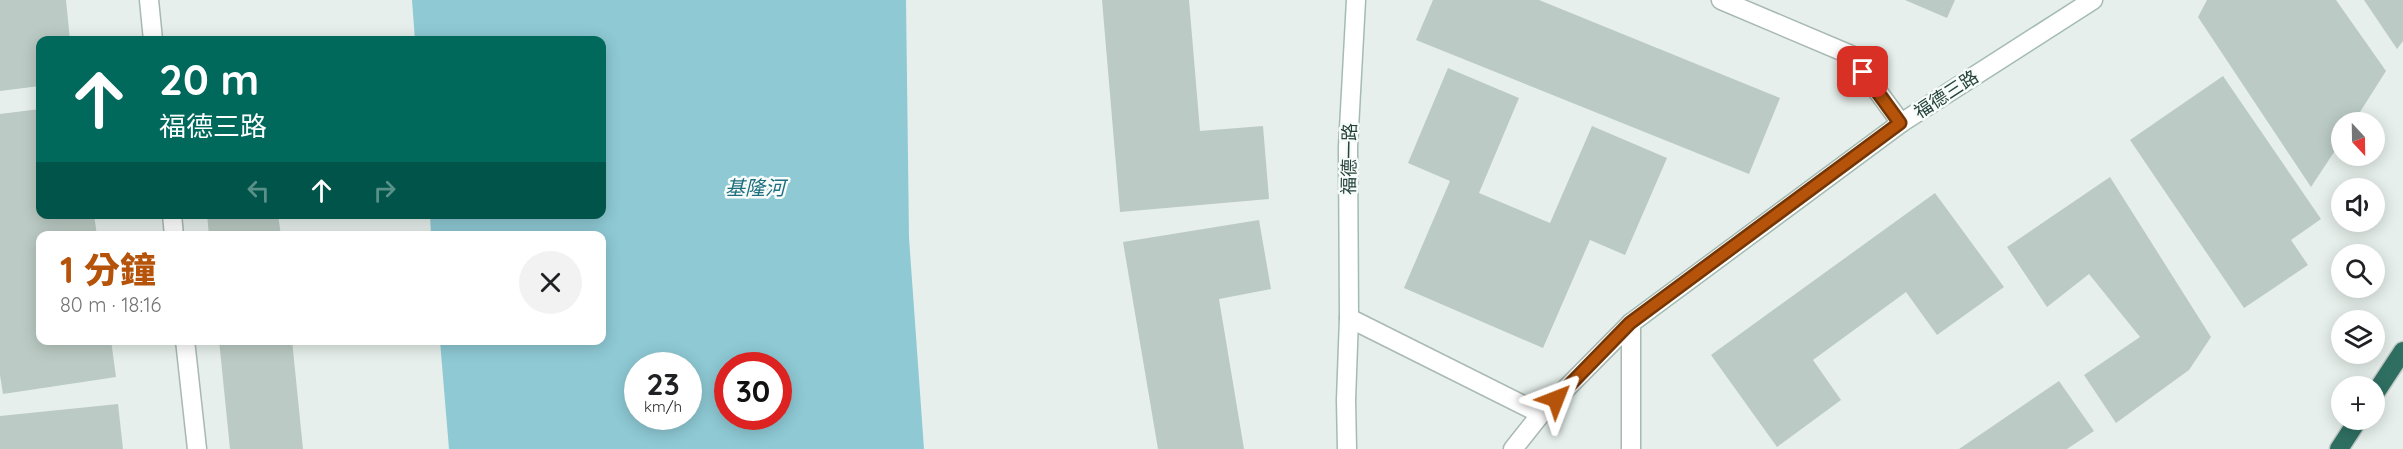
<!DOCTYPE html>
<html lang="zh-TW">
<head>
<meta charset="utf-8">
<style>
  body { margin:0; font-family:Quicksand,"Noto Sans TC",sans-serif; background:#f2f2f2; color:#202124; height:100vh; display:flex; flex-direction:column; font-size:22px; white-space:nowrap }
  * { box-sizing:border-box; margin:0 }
  p { font-size:20px; color:#757577 }
  .icon { flex:none; width:33px; height:33px; fill:none; stroke:currentColor; stroke-width:2; stroke-linecap:round; stroke-linejoin:round }
  .map { position:relative; flex:1; overflow:hidden }
  .sheet { position:absolute; left:36px; top:231px; width:570px; height:114px; display:flex; flex-direction:column; background:#fff; border-radius:12px; box-shadow:0 3px 15px #0003 }
  .sheet>* { flex:none }
  .guide { position:absolute; left:36px; top:36px; width:570px; height:183px; border-radius:12px; box-shadow:0 3px 15px #0003; background:#00695c; color:#fff; overflow:hidden }
  .needle { width:39px; rotate:158deg }
  .buttons { position:absolute; left:2331px; top:112px; display:grid; gap:12px }
  .buttons a { display:grid; place-items:center; width:54px; height:54px; border-radius:50%; background:#fff; box-shadow:0 3px 15px #0003; font-size:30px }
  .speed { position:absolute; left:624px; top:352px; display:flex; gap:12px; font-size:30px; font-weight:700; text-align:center }
  .speed>* { display:grid; place-content:center; width:78px; height:78px; border-radius:50%; background:#fff; box-shadow:0 3px 15px #0003; line-height:1 }
  .speed small { font-size:15px; font-weight:400 }
  .speed .limit { border:9px solid #d22; background:#fff; color:#111 }
  .pin { position:absolute; display:grid; place-items:center; width:51px; height:51px; color:#fff; margin:-26px; border-radius:12px; box-shadow:0 3px 9px #0006 }
  .me { position:absolute; width:66px; margin:-33px; rotate:45deg; stroke-linejoin:round; filter:drop-shadow(0 0 4px #0008) }
  .turn { display:flex; align-items:center; gap:21px; height:126px; padding:0 24px; font-size:27px }
  .turn .icon { width:78px; height:78px; stroke-width:2.5 }
  .turn b { display:block; font-size:42px; line-height:51px }
  .lanes { display:flex; align-items:center; height:57px; padding:0 24px; background:#0003; justify-content:center; gap:30px; direction:ltr }
  .lanes .off { opacity:.35 }
  .round { display:grid; place-items:center; flex:none; width:63px; height:63px; border-radius:32px; background:#f2f2f2 }
  .summary { display:flex; align-items:center; justify-content:space-between; height:102px; padding:0 24px }
  h1 { font-size:36px; font-weight:800; line-height:45px; color:#b45309 }
  .map>svg:first-child { display:block }
</style>
</head>
<body>
<div class="map">
<svg width="2403" height="449" viewBox="0 0 2403 449">
  <rect width="100%" height="100%" fill="#e6efeb"/>
  <path fill="#8ec9d4" fill-rule="evenodd" d="M412,0H906L909,238L924,449H449L440,341L602,340V236L431,235L430,215L602,214V40H415ZM638,366H688V417H638ZM728,366H778V417H728Z"/>
  <g fill="#bbcac4">
    <polygon points="0,0 66,0 70,40 40,40 40,86 0,91"/>
    <polygon points="1102,0 1189,0 1200,131 1263,126 1269,199 1120,212"/>
    <polygon points="1433,0 1539,0 1780,98 1749,174 1416,40"/>
    <polygon points="1905,0 1955,0 1947,18"/>
    <polygon points="2207,0 2336,0 2386,71 2353,123 2342,123 2342,140 2311,187 2198,17"/>
    <polygon points="2364,0 2403,0 2403,41 2397,49"/>
    <polygon points="1448,68 1519,98 1479,193 1550,223 1592,126 1667,158 1625,255 1590,240 1543,348 1404,288 1450,181 1408,163"/>
    <polygon points="2223,76 2321,219 2291,240 2308,265 2244,308 2130,140"/>
    <polygon points="40,109 40,214 94,214 97,236 40,236 40,340 111,340 116,377 3,394 0,375 0,114"/>
    <polygon points="2110,177 2211,337 2189,370 2116,423 2084,375 2140,337 2089,274 2047,307 2007,247"/>
    <polygon points="1935,193 2004,287 1937,335 1906,292 1813,360 1841,400 1777,447 1711,355"/>
    <polygon points="207,214 278,214 281,236 209,236"/>
    <polygon points="1259,220 1271,289 1219,299 1244,449 1158,449 1123,242"/>
    <polygon points="219,340 292,340 303,449 230,449"/>
    <polygon points="2059,381 2094,431 2067,449 1959,449"/>
    <polygon points="118,404 123,449 0,449 0,416"/>
  </g>
  <g fill="none" stroke-linecap="round" stroke-linejoin="round">
    <g stroke="#a8b8b2" stroke-width="21">
      <g id="street">
        <polyline points="149,0 153,40"/>
        <polyline points="1721,0 1851,55 1901,123"/>
        <polyline points="172,214 174,236"/>
        <polyline points="1349,318 1541,414"/>
        <polyline points="1631,323 1631,449"/>
        <polyline points="185,340 197,449"/>
        <polyline points="1513,449 1541,414 1631,323"/>
      </g>
    </g>
    <g stroke="#a4bbb3" stroke-width="21">
      <g id="secondary">
        <polyline points="1631,323 1901,123 2093,0"/>
        <polyline points="1347,449 1346,400 1349,318 1348,147 1356,0"/>
      </g>
    </g>
    <g stroke="#c2cac8" stroke-width="21">
      <g id="highway">
        <polyline points="2374,395 2403,351"/>
        <polyline points="2339,449 2358,420"/>
      </g>
    </g>
    <use href="#street" stroke="#fff" stroke-width="18"/>
    <use href="#secondary" stroke="#fff" stroke-width="18"/>
    <use href="#highway" stroke="#2f6f62" stroke-width="18"/>
  </g>
  <g fill="none" stroke-linecap="round" stroke-linejoin="round">
    <g stroke="#753606" stroke-width="15">
      <polyline id="route" points="1556,399 1630,323 1900,123 1863,72"/>
    </g>
    <use href="#route" stroke="#b45309" stroke-width="10"/>
  </g>
  <g text-anchor="middle" dominant-baseline="central" stroke-width="5" stroke-linejoin="round" paint-order="stroke">
    <g font-size="18" fill="#24423a" stroke="#f7fbf9">
      <text transform="translate(1946 94) rotate(-33)">福德三路</text>
      <text transform="translate(1349 159) rotate(-89)">福德一路</text>
    </g>
    <g font-size="20" font-style="italic" fill="#1c6f80" stroke="#f7fbf9">
      <text x="755" y="187">基隆河</text>
    </g>
  </g>
</svg>
<div class="buttons">
<a><svg class="needle" viewBox="-14 -14 28 28"><path d="M0-13l5 13h-10z" fill="#e53935"/><path d="M0 13l5-13h-10z" fill="#757577"/></svg></a>
<a><svg class="icon" aria-label="sound" viewBox="0 0 24 24"><path d="M4 9h4l5-4v14l-5-4H4zM17 9q2 3 0 6"/></svg></a>
<a><svg class="icon" aria-label="search" viewBox="0 0 24 24"><circle cx="10" cy="10" r="6"/><path d="M15 15l6 6"/></svg></a>
<a><svg class="icon" aria-label="layers" viewBox="0 0 24 24"><path d="M12 4l9 5-9 5-9-5zM3 14l9 5 9-5"/></svg></a>
<a>+</a>
</div>
<div class="speed"><div>23<small>km/h</small></div><div class="limit">30</div></div>
<div class="pin" style="left:1863px;top:72px;background:#d93025"><svg class="icon" aria-label="arrive" viewBox="0 0 24 24"><path d="M6 21V4h12l-3 4 3 4H6"/></svg></div>
<svg class="me" style="left:1556px;top:399px" viewBox="-20 -20 40 40"><path d="M0-17L14 15 0 8-14 15z" fill="#b45309" stroke="#fff" stroke-width="4"/></svg>
<div class="guide">
<div class="turn"><svg class="icon" aria-label="ahead" viewBox="0 0 24 24"><path d="M12 20V5M6 11l6-6 6 6"/></svg><div><b>20 m</b>福德三路</div></div>
<div class="lanes"><svg class="icon off" aria-label="left" viewBox="0 0 24 24"><path d="M17 20v-9H6M10 6l-5 5 5 5"/></svg><svg class="icon" aria-label="ahead" viewBox="0 0 24 24"><path d="M12 20V5M6 11l6-6 6 6"/></svg><svg class="icon off" aria-label="right" viewBox="0 0 24 24"><path d="M7 20v-9h11M14 6l5 5-5 5"/></svg></div>
</div>
<section class="sheet">
<div class="summary"><div><h1>1 分鐘</h1><p>80 m · 18:16</p></div><a class="round"><svg class="icon" aria-label="close" viewBox="0 0 24 24"><path d="M6 6l12 12M18 6L6 18"/></svg></a></div>
</section>
</div>
</body>
</html>
